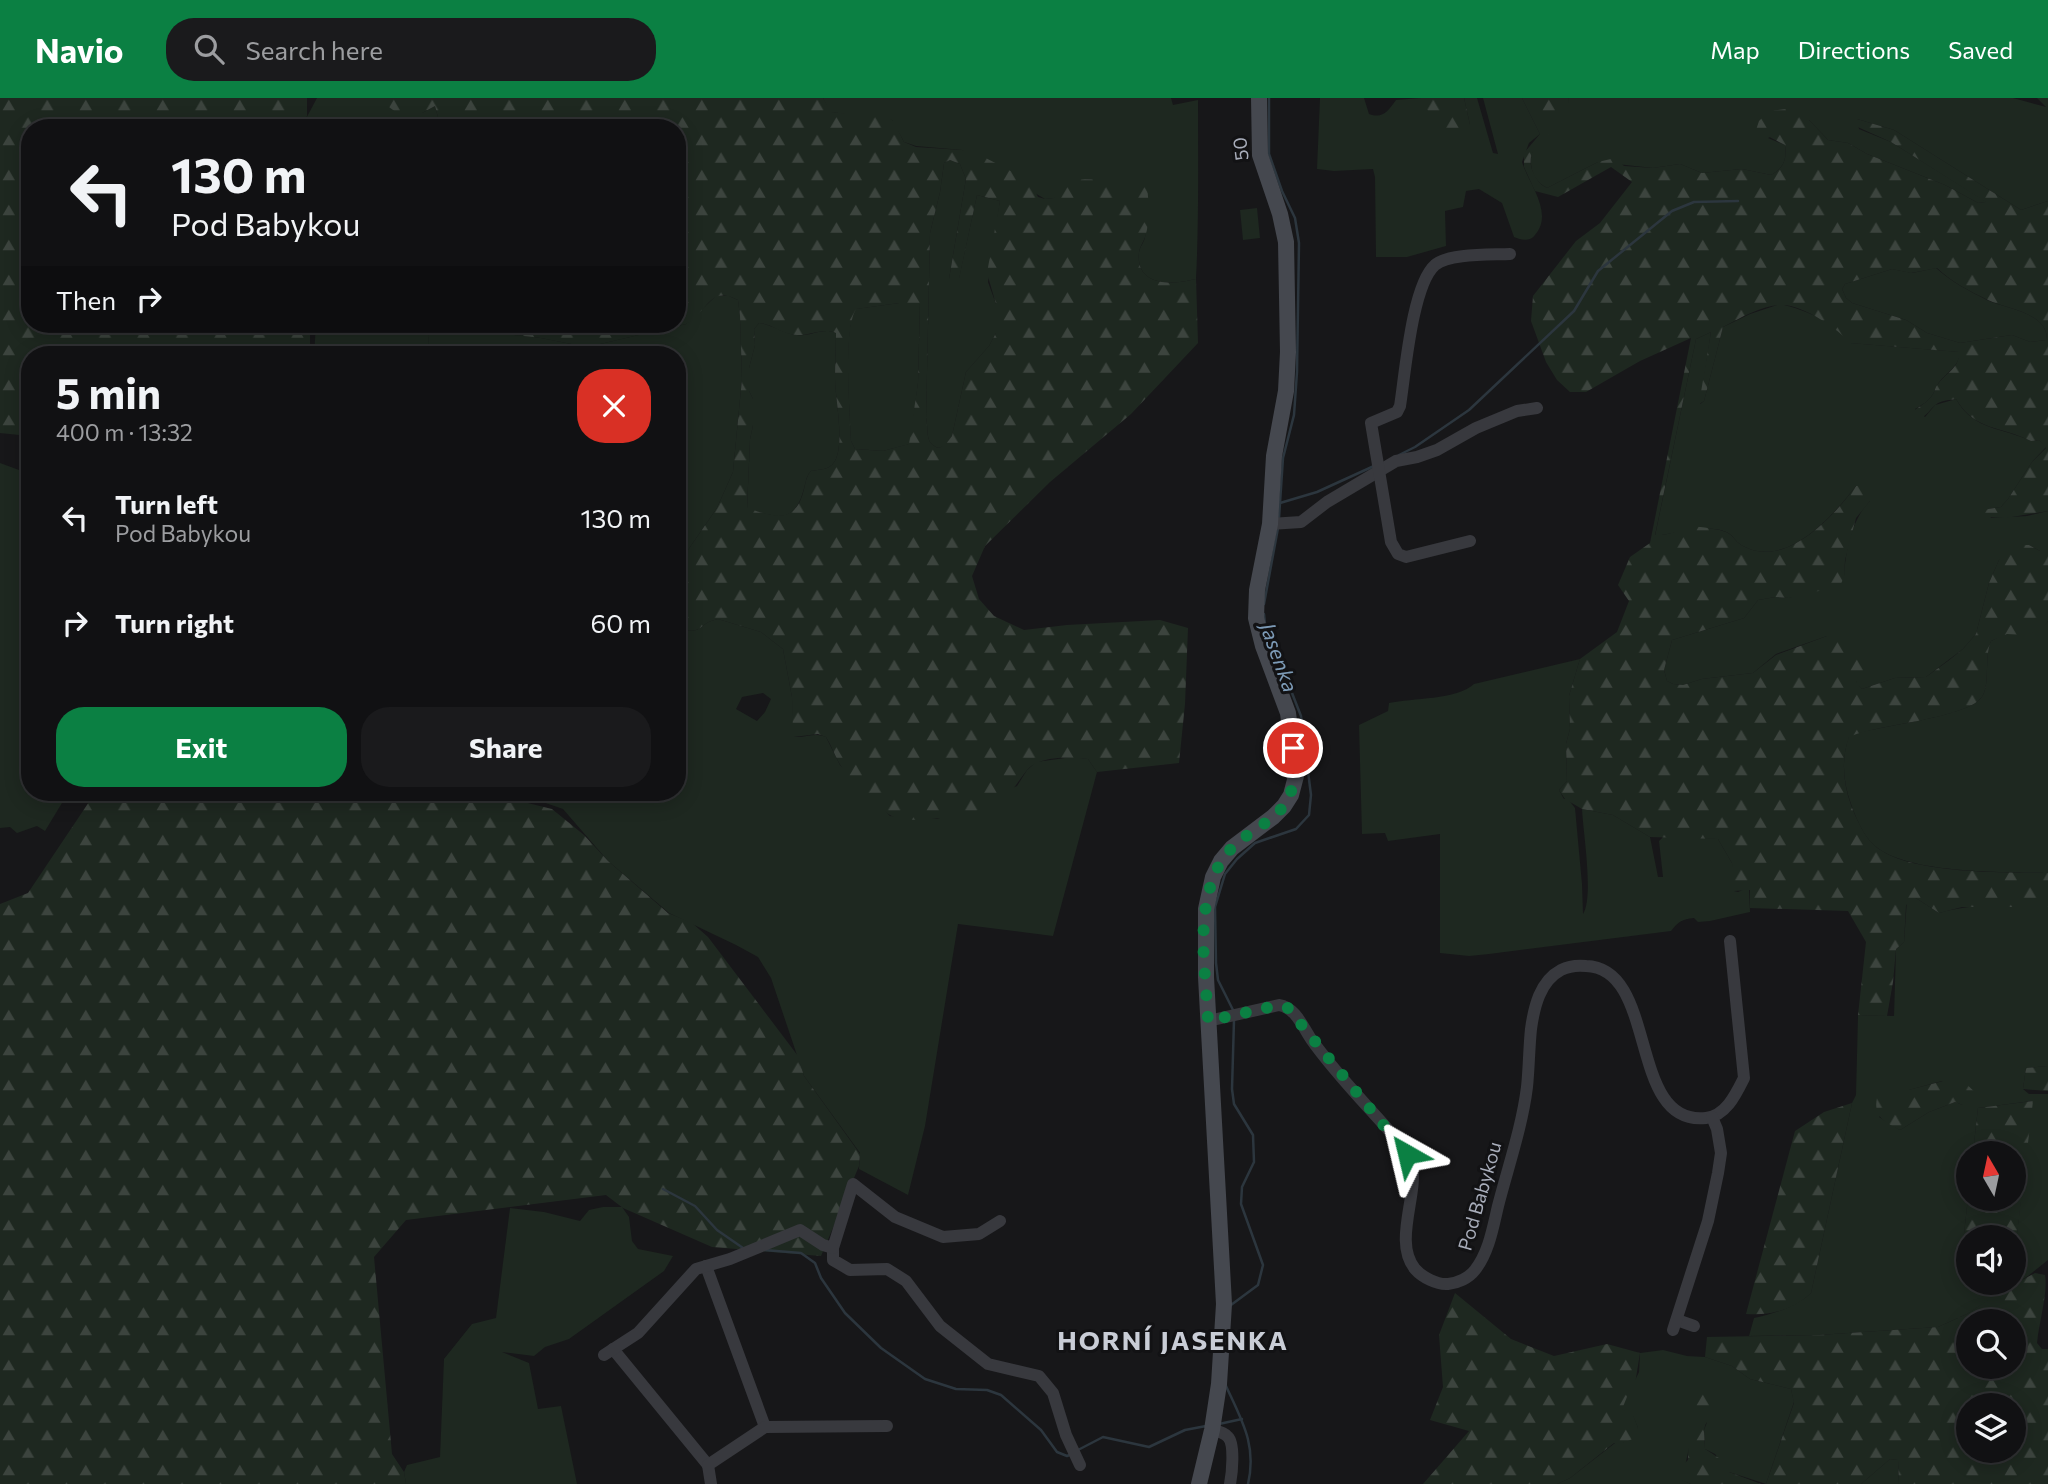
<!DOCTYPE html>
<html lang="en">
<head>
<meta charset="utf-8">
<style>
  body { margin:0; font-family:Commissioner,sans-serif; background:#1a1a1c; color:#f1f3f6; height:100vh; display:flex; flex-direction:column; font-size:26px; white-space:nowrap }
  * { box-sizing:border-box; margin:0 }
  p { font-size:23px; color:#9c9da0 }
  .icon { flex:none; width:38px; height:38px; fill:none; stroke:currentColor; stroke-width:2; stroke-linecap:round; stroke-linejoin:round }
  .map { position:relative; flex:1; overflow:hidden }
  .drawer { position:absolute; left:21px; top:248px; width:665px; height:455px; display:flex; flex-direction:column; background:#111113; border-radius:28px; box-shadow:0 4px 18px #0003,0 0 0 2px #303133 }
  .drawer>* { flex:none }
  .banner { position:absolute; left:21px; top:21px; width:665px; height:214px; border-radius:28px; box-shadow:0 4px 18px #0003,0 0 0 2px #303133; background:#111113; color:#f1f3f6; overflow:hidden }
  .needle { width:46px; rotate:351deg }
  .fabs { position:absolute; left:1956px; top:1043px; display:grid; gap:14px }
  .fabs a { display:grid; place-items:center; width:70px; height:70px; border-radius:50%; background:#111113; box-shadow:0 4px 18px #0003,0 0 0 2px #303133; font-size:35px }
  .pin { position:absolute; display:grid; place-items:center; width:60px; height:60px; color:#fff; margin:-30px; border:4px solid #fff; border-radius:50%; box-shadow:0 2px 7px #0007 }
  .me { position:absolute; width:77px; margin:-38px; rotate:323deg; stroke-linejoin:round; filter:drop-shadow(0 0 5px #0008) }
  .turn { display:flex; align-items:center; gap:24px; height:147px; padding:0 35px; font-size:32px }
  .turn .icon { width:91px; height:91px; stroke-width:2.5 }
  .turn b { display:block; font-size:49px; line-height:60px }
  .then { display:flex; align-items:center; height:66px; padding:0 35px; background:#0003; gap:14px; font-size:26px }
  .round { display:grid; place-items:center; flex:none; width:74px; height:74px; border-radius:28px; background:#1a1a1c }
  .head { display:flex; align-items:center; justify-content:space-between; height:119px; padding:0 35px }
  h1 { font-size:42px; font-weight:700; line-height:52px }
  .primary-button { display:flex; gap:14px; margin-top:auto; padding:14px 35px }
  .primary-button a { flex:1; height:80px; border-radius:28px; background:#0b8043; color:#fff; font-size:28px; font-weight:700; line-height:80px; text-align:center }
  .primary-button a+a { background:#1a1a1c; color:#f1f3f6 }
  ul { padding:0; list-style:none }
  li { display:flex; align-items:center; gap:21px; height:105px; padding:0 35px }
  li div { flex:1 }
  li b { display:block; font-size:26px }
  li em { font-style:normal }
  header { display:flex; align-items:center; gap:42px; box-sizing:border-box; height:98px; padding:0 35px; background:#0b8043; color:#fff }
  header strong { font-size:33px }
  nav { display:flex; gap:38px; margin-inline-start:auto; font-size:24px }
  .search { width:490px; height:63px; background:#1a1a1c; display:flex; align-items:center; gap:18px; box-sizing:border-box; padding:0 24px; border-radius:28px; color:#9c9da0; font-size:26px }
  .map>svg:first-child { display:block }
</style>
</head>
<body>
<header>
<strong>Navio</strong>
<div class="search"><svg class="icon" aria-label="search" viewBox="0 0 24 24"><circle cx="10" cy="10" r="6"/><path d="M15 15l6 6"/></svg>Search here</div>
<nav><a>Map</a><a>Directions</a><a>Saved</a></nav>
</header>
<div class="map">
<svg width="2048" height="1386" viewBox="0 0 2048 1386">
  <defs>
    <pattern id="forest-firs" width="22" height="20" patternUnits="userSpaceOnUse" patternTransform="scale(1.75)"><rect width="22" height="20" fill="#1e2820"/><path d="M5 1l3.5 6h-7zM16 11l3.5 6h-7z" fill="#3c443e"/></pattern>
  </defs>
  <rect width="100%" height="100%" fill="#171719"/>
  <g fill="#1e2820" fill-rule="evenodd">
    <polygon points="317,0 382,0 383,4 422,15 435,8 441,30 301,30"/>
    <path d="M823,0H1171L1173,7L1198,2C1198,62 1199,121 1196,181C1173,187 1135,189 1139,154C1140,148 1144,145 1145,139C1148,129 1140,101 1138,90L1087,81L1054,100L1045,101L962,52L916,48L904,44L892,22L830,14Z"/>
    <path d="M1320,0H1364L1369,16C1383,21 1388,13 1396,2L1420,0L1470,27L1464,0H1477L1493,55L1498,56L1483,0H1522L1540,36L1529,45L1522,64C1529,86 1554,115 1535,137C1530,144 1521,142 1514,139L1502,105L1479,91L1466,93L1463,109L1445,113L1446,148L1407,159H1376L1375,79L1373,71L1334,73L1317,71Z"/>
    <path d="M1568,0H2013L2046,9L2037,0H2048V103L2021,112L1894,32L1857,21L1859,31L1891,44L1987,104L1978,105L1945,87L1867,56L1848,45L1828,42L1809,22L1768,40L1785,47C1787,61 1784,70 1771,77L1742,71L1702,75L1680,66L1653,70L1598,64L1547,90C1530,82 1525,58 1539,43C1553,29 1570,23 1568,0Z"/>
    <path d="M950,62L960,66L966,81L949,181L959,180L977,97L1000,103L988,184L996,206V235L989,248L966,274L952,338L946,347L939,350C924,346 929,332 926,320L930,135L940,94L944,65Z"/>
    <polygon points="1257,110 1260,140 1243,142 1240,112"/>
    <path d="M1936,170C1952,184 1969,193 1987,202C2006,211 2048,214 2047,242L2030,244L2012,237L1960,245L1927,235L1906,222L1852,205L1846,200L1842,191L1845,186L1892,171L1912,175Z"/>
    <polygon points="716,198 729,198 738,202 740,218 742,281 733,374 717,410 677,468 677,257 443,257 443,229 541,240 587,249 686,226"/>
    <path d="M899,205H920L918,285L910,346L883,353L855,351L851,343C850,314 843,234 855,211Z"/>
    <path d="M1780,206C1807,212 1833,224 1851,245L1960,254C1959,270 1946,274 1938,286C1935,289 1935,293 1933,296C1929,303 1922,307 1915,311L1925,319L1935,307L1956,301C1974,333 2002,329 2031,343L2039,342L2046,349L2032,364L2008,401L2001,409L1988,411L1991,420L2027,418L2048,413V453H2040L2029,447L1999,462L1989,485L1976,536L1963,551L1926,579L1895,580L1862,591L1856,585L1863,538H1827L1776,556L1753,575L1702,581L1683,587L1673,586L1667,583L1664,572L1672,542L1744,520L1758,502L1775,499L1789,500L1844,479C1845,455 1852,420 1870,403L1856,388C1833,418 1787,470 1745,449C1730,442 1737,434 1714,431C1692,428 1676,436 1655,438L1696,241L1711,234L1700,306L1704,303L1723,229L1750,216Z"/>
    <path d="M759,225C772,226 781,235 797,237C811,239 822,229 836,235C836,250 835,265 835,279C835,301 845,344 835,363C829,373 820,371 811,373C805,380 806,386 803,394C793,429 772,417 747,411L750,341L753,327V301L749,293V270L755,247L754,231Z"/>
    <polygon points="316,226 427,226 430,257 314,257"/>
    <polygon points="0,365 30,376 30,695 68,695 45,733 37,728 17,735 10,729 0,730"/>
    <path d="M718,521L761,534L783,551L792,599L794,639C806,640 814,634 826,639L840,667L890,718L937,721L1017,688L1027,672L1036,664L1072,659L1088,661L1097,674L1053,838L958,826L925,1028L908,1097L859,1071L860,1055L804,978L771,880L758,859L736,847L669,815L608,763L563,711L531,700L508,695H677V530C705,538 697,525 718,521ZM763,595L771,601L765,614L757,623L736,611L742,599Z"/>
    <path d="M2048,523V775C2005,774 1908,776 1875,748C1863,738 1856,720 1851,706C1843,684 1841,661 1849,638C1876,627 1972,620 1983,597C1990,583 1984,561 1991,543C1996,541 2002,536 2007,536C2025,534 2035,539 2048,523Z"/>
    <path d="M1580,561L1569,598L1570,631L1566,646L1567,683L1559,692L1564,701H1568L1575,710L1582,786L1583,816C1594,799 1583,734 1582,711L1613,717L1650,739L1658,779H1663L1659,743L1664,738L1718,741L1732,765L1735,778L1734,793L1738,794L1749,789L1750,814L1710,823L1698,824L1694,820C1682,821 1678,824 1671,833L1489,856L1469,858L1440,855V736L1388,743L1385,735L1362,736L1359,627L1388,613L1389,605C1412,600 1457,602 1474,586Z"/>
    <path d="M1916,800L1939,815C1975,805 2011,807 2048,809V968L2026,970L2023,991L2029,996H2048V1162L2028,1178L1967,1216L1938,1229L1819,1237L1749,1238L1754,1220C1775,1215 1794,1210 1811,1195L1852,1005L1856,997L1858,917L1894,918L1896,851L1904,844L1907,801ZM1942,983L1963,1007L1955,1004L1929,1014L1900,1032L1879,1019L1909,992ZM2032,1003L2014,1162V1185H1969V1181H1959L1969,1091V1055H1973L1978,1010Z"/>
    <polygon points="603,1109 622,1109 629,1119 632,1143 638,1151 673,1158 664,1173 569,1241 545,1249 534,1258 502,1254 529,1265 538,1311 561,1308 577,1386 406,1386 404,1374 407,1367 440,1359 444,1261 472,1226 496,1220 510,1110 544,1114 580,1123 589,1112"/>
    <polygon points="1663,1252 1687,1258 1705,1259 1732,1268 1750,1281 1791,1291 1794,1304 1766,1386 1729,1374 1715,1356 1705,1351 1704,1332 1707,1324 1689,1350 1682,1382 1691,1386 1557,1386 1570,1380 1615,1345 1623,1345 1638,1330 1633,1318 1621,1311 1639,1274 1640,1255"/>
    <polygon points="1890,1361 1898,1362 1899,1386 1861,1386"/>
  </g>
  <g fill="url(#forest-firs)" fill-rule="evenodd">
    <polygon points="0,0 307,0 307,18 301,30 30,30 30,226 310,226 310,257 30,257 30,338 0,335"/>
    <path d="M382,0H823L831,14C843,16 886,15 893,23C897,28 900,37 904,44L916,49L962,52L978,56L1030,83L1038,99L1045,101L1054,100C1072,65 1118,90 1147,89C1149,104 1150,125 1145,139C1143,145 1140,148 1139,154C1135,189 1173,187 1196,181L1198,245L1131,316L1050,384L985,448L972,478L979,501L994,518L1024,532L1067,527L1160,522L1188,530L1185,606L1179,665L1097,674L1088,661C1070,659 1040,657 1027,672C1019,682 1014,692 1003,700C989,711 970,715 953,718C938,721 903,725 890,717C879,711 848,678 841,668C835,659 832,648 826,639L818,636L793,639L792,599L783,551L761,534L718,521C697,525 705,538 677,530V468L717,410L733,374L742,281L740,218L738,202C709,187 708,214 686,226L587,249L541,240L444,229L443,257H430L427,226H677V30H441L435,8L422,15L400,17L382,4ZM950,62L960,66L966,81L949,181L954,183L959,181L977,97L1000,103L987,175L996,206V235L989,248L966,274L952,338L946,346L939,350C924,346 929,332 926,320L930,135L940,94L944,65ZM899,205L920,206L918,285L909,346L883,353L855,351L851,343C850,315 843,232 856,211ZM759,225C773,226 782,237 797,237C810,238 823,229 836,235C836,250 835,265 835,280C835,301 845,344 835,363C829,373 820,371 811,373C805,380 806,386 803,395C794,427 771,418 747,410L750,341L753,327V301L749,293V270L755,247L754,231Z"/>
    <polygon points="1420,0 1464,0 1470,27 1442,35"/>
    <path d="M1522,0H1568C1569,6 1570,11 1567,16C1558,36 1521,46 1533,74C1537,82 1539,86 1547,90L1598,64L1615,60L1624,68L1653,70L1680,66L1702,75L1742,71L1771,77C1784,70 1787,61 1785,47L1756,32L1759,23L1769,13L1786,11L1809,22L1828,42L1848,45L1867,56L1945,87L1978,105L1986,104L1891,44L1842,22L1848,20L1857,21L1894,32L2021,112L2048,103V413L2006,420L1984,419L1982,415L1988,411L2001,409L2008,401L2032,364L2046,350L2039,342L2031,343C2001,328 1975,333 1956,301C1950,302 1944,302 1938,305C1928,311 1927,322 1914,320L1916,311C1922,307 1929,303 1933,296C1935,293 1935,289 1938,286C1946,275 1960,270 1959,254L1850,245C1838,230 1800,205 1780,207C1761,208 1740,220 1723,229L1704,303L1699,306L1711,234L1696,241L1655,437C1668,438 1679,432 1692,429C1698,428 1707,430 1713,431C1737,434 1730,442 1745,449C1787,470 1834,418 1856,388L1868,387L1872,393L1870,403L1856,420L1845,462L1844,479L1840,488L1789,500L1775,499L1758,502L1744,520L1672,542L1664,572L1667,583L1673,586L1683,587L1702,581L1753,575L1776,557L1827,538H1863L1869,547L1864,574L1856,584L1862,591L1895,580L1926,579L1948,563L1963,551L1976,536L1989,485L1999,462L2009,451L2017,447H2029L2040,453H2048V523L2041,532L2026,537L2007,536L1991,543C1984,561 1990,583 1983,597C1971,621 1876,626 1849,639C1841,661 1843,685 1851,707C1856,720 1864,739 1875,748C1909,777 2004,774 2048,775V809H1962L1939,815L1916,800L1906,807L1904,844L1896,851L1893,884L1887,918L1858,917L1866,844L1848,813L1750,810V792L1734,793L1732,765L1718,741L1650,739L1613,717L1582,711L1565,701L1559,692L1567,683L1566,646L1570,631L1569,598L1580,561L1617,534L1629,503L1618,487L1630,459L1650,445L1691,240L1640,263L1586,294H1570L1557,282L1546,264L1531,223L1533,198L1576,143L1600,125L1632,84L1611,69L1558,99L1535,93L1524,69V55L1540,36ZM1937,170C1952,184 1969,193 1988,202C2006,211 2048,214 2047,242L2030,244L2012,237L1960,245L1927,235L1906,222L1852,205L1846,200L1842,191L1845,186L1892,171L1911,175Z"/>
    <polygon points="95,695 487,695 552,711 584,737 608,763 668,815 692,825 708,839 798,958 804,978 860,1056 859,1068 821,1158 712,1149 623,1110 606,1097 406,1122 374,1159 392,1356 404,1374 406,1386 0,1386 0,806 28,795"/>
    <polygon points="2048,968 2048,993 2023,991 2026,970"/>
    <path d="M1959,979L1981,1000L1977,1006L1963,1007L1955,1004L1929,1014L1900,1032C1885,1024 1873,1019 1877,1000Z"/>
    <polygon points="2033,1003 2014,1162 2014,1139 1969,1139 1969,1181 1959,1181 1969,1091 1969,1101 2014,1101 2014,1055 1973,1055 1978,1010"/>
    <path d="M1852,1005L1811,1195C1793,1212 1770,1218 1746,1216L1795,1033L1824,1014Z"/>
    <path d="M2035,1175L2045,1177C2048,1195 2039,1224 2037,1245L2042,1251H2048V1386H1899L1898,1362L1890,1361L1861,1386H1766L1794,1305L1791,1291L1750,1281L1732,1268L1705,1259L1707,1239L1819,1237L1938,1229L1967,1216L2002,1193ZM1969,1223H2014V1269H1969ZM1969,1307H2014V1353H1969Z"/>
    <polygon points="1455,1195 1511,1241 1554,1258 1607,1246 1640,1255 1634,1292 1627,1299 1622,1311 1633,1317 1638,1330 1635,1340 1623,1345 1614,1345 1570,1380 1557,1386 1423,1386 1469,1333 1430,1322 1443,1289 1439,1237"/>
    <polygon points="1702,1292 1710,1307 1704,1332 1705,1351 1722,1362 1730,1363 1729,1374 1761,1386 1691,1386 1681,1382 1680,1370 1688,1362 1689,1331 1699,1293"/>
  </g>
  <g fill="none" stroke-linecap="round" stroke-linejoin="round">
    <g stroke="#2c363e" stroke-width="2.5">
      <polyline points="1269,0 1269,56 1282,93 1295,120 1299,145 1297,274 1294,317 1283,360 1279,420"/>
      <polyline points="1399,357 1415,349 1469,312 1574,213 1598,173 1672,113 1694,104 1738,103"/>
      <polyline points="1280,405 1317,394 1374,368"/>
      <polyline points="1264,506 1278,430"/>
      <polyline points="1233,912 1218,882 1216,865 1215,809 1225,776 1237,761 1255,745 1296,731 1309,717 1311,697 1301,618 1265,526 1264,516"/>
      <polyline points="663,1091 695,1108 717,1132 743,1150"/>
      <polyline points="764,1152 801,1155 815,1165 821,1180 845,1215 881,1250 925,1281 956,1291 987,1292 1001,1297 1041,1332 1057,1354 1067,1358 1072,1356"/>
      <polyline points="1231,1207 1258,1187 1263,1167 1241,1106 1242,1089 1254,1064 1253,1037 1234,1006 1232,991 1234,922"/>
      <path d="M1226,1288C1242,1323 1257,1347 1248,1386"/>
      <polyline points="1219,1326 1242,1321"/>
      <polyline points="1078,1352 1103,1339 1149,1349 1185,1332 1206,1328"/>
    </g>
    <g stroke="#38393e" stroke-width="12">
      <polyline points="1270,426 1301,424 1327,404 1396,363 1417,359 1437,352 1476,330 1517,313 1537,310"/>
      <path d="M1470,443L1406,459L1398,456L1391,444L1371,325L1397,314L1400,308C1405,277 1412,187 1435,167C1448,155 1492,157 1510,156"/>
      <path d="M1208,923L1279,907C1295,909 1303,929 1311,941C1337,978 1370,1010 1399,1044C1403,1051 1410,1059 1412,1067C1418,1098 1393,1144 1415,1171C1422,1179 1437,1187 1448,1186C1458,1185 1469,1180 1475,1172C1489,1154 1493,1129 1498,1108C1508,1069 1522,1029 1527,989C1529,970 1529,950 1531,931C1534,909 1540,883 1561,872C1569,868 1577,867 1586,868C1659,870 1627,1029 1706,1020C1726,1018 1736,996 1744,980L1730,843"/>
      <polyline points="833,1150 833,1162 850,1172 887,1171 906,1183 940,1228 988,1266 1039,1278 1053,1295 1066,1337 1080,1367"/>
      <polyline points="706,1168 765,1329"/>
      <polyline points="1677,1222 1694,1228"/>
      <polyline points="1673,1232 1708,1123 1718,1075 1721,1055 1717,1031 1712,1019"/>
      <polyline points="613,1251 708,1367"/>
      <polyline points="604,1257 638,1235 696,1171 730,1161 800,1132 823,1147 833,1150 853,1086 895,1119 943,1139 979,1136 1000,1123"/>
      <path d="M1212,1332C1217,1333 1224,1334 1228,1339C1235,1346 1232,1376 1230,1386"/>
      <polyline points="711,1386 708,1367 765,1329 887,1328"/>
    </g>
    <polyline stroke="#45484f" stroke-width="16" points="1199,1386 1212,1332 1219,1286 1224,1206 1206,879 1206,811 1213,779 1221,763 1232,750 1273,719 1284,708 1291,697 1296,678 1288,615 1263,548 1256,520 1257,492 1270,426 1274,358 1286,293 1288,254 1286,144 1280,116 1260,57 1259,0"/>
  </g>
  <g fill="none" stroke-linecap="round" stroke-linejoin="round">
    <path stroke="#0b8043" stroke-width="12" stroke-dasharray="0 21.6" d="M1293,650C1305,738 1238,716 1214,778C1196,823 1206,877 1208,923L1275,908L1287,909L1407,1056"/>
  </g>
  <g text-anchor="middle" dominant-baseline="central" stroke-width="6" stroke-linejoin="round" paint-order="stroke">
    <g font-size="19" fill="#a8adba" stroke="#121214">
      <text transform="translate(1240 51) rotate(-97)">50</text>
      <text transform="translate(1479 1098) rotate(-74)">Pod Babykou</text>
    </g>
    <g font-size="21" font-style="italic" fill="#7d9bb7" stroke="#121214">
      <text transform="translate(1280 559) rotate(70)">Jasenka</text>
    </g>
    <g font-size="26" font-weight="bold" letter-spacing="2" fill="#c9cdd6" stroke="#121214">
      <text x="1173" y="1241">HORNÍ JASENKA</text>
    </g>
  </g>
</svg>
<div class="fabs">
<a><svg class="needle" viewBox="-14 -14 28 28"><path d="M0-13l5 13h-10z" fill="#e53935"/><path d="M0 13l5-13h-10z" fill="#9c9da0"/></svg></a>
<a><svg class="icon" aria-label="sound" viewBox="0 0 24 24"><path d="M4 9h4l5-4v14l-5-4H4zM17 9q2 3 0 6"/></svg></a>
<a><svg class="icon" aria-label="search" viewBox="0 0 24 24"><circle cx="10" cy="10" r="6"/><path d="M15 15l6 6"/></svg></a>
<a><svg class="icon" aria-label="layers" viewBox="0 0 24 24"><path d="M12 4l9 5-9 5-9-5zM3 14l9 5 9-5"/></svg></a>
</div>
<div class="pin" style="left:1293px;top:650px;background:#d93025"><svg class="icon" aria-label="arrive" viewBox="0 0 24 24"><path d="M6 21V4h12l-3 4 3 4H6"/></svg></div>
<svg class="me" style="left:1407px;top:1056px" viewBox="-20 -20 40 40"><path d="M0-17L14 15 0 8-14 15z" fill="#0b8043" stroke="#fff" stroke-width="4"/></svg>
<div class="banner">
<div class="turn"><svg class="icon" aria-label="left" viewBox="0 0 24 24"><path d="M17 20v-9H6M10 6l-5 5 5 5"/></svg><div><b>130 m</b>Pod Babykou</div></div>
<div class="then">Then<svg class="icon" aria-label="right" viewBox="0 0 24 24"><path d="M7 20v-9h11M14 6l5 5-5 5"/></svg></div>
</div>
<section class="drawer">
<div class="head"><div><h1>5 min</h1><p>400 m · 13:32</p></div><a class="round" style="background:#d93025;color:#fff"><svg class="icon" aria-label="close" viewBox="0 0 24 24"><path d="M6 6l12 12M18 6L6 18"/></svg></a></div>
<ul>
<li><svg class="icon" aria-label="left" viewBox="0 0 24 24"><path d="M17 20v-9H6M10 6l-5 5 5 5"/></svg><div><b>Turn left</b><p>Pod Babykou</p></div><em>130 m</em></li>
<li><svg class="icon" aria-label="right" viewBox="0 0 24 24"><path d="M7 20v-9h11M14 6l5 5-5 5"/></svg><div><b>Turn right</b></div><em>60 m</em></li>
</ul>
<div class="primary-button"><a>Exit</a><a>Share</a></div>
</section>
</div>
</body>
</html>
